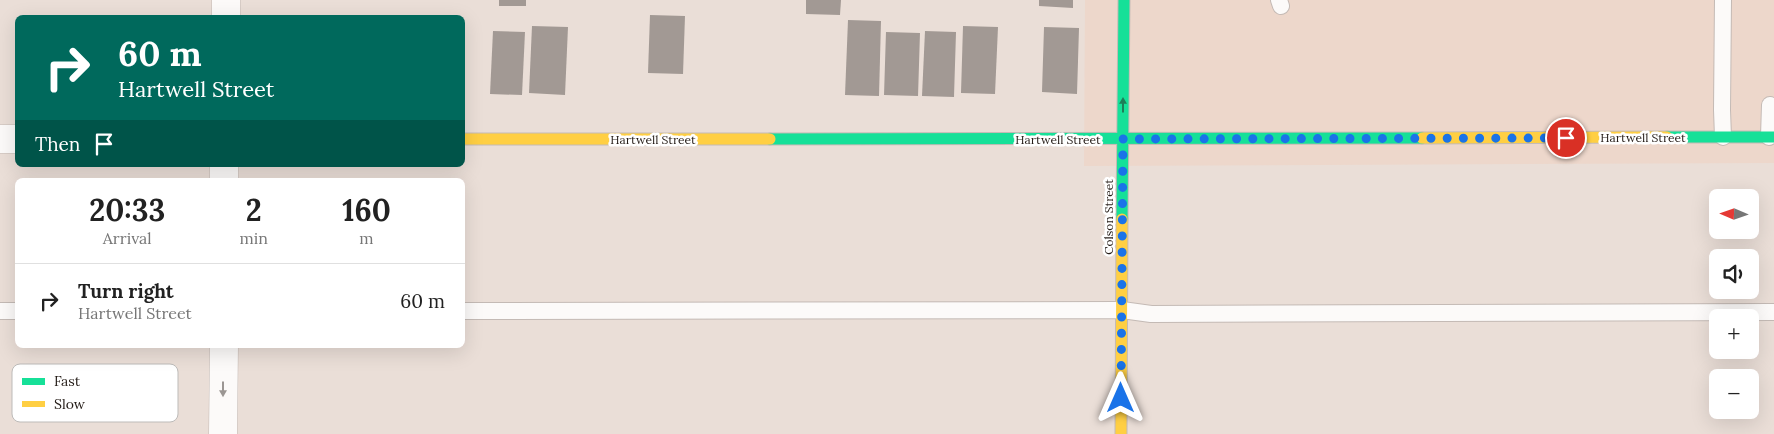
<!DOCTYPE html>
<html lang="en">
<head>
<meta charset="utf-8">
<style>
  body { margin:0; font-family:Lora,serif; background:#f2f2f2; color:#222; height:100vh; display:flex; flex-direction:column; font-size:19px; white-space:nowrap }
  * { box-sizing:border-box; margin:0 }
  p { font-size:16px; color:#767676 }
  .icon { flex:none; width:28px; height:28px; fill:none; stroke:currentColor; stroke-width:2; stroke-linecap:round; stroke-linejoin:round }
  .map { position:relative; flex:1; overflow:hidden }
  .panel { position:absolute; left:15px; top:178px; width:450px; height:170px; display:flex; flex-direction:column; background:#fff; border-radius:8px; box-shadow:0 5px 20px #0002 }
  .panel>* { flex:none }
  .banner { position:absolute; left:15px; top:15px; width:450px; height:152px; border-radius:8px; box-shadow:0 5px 20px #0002; background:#00695c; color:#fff; overflow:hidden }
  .needle { width:32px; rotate:272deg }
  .tools { position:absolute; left:1709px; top:189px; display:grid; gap:10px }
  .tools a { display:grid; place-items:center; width:50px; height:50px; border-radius:8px; background:#fff; box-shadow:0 5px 20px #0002; font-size:25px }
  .pin { position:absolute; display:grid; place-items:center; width:42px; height:42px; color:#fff; margin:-21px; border:2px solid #fff; border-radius:50%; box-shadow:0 1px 5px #0007 }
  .me { position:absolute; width:55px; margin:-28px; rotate:0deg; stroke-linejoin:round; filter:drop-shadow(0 0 4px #0008) }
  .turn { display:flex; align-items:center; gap:18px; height:105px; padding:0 20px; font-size:22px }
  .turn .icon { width:65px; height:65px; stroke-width:2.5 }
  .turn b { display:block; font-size:35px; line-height:42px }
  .then { display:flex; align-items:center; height:48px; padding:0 20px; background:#0003; gap:10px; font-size:19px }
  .eta { display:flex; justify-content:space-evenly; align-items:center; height:85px; text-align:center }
  .eta b { font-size:30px; font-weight:700; line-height:35px }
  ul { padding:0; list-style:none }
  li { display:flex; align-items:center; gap:15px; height:75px; padding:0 20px; border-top:1px solid #e0e0e0 }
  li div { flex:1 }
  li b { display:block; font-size:19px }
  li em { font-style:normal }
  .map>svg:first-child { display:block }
</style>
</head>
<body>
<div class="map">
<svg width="1774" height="434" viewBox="0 0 1774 434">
  <rect width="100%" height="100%" fill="#eaded7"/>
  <polygon fill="#edd7cb" points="1085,0 1774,0 1774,163 1084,166"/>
  <g fill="#a29994">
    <rect x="499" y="0" width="27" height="6"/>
    <polygon points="806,0 841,0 840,15 806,14"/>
    <polygon points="1039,0 1073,0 1073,8 1039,6"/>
    <polygon points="650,15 685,16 683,74 648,73"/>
    <polygon points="848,20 881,21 879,96 845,95"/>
    <polygon points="532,26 568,27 565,95 529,93"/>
    <polygon points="963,26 998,27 995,94 961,93"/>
    <polygon points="1044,27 1079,28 1077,94 1042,92"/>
    <polygon points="493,31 525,32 522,95 490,94"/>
    <polygon points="925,31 956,32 954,97 922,96"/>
    <polygon points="886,32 920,33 918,96 884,95"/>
  </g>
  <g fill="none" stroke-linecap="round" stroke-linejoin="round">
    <g stroke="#c4bab5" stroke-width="18">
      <g id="lane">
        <polyline points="1279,0 1281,6"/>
        <polyline points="1723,137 1722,110 1723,0"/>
        <polyline points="1769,137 1770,105"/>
        <polyline points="0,311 18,311"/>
        <polyline points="462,311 1122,310 1151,314 1774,312"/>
      </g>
    </g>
    <g stroke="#c4bab5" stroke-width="29">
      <g id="street">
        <polyline points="226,18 226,0"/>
        <polyline points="0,139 18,139"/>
        <polyline points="224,180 224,165"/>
        <polyline points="223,434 224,345"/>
      </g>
    </g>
    <g stroke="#c4bab5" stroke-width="13">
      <g id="fast">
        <polyline points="1667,137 1774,137"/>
        <polyline points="770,139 1422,138"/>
        <polyline points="1122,219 1124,0"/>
      </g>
    </g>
    <g stroke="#c4bab5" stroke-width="13">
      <g id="slow">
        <polyline points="1422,138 1667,137"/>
        <polyline points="462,139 770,139"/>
        <polyline points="1121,434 1122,219"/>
      </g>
    </g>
    <use href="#lane" stroke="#fcfaf9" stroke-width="16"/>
    <use href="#street" stroke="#fcfaf9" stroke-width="28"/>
    <use href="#fast" stroke="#16e098" stroke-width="11"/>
    <use href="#slow" stroke="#ffcf43" stroke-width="11"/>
  </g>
  <defs><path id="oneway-solid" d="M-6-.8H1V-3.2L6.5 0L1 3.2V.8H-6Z" transform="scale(1.25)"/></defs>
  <use fill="#1d7e58" href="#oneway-solid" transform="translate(1123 105) rotate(-90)"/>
  <use fill="#9b9693" href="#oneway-solid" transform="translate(223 389) rotate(90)"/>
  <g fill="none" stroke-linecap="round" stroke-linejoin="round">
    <polyline stroke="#1a73e8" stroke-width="9" stroke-dasharray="0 16.2" points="1121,398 1123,139 1566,138"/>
  </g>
  <g text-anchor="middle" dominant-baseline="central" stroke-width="5" stroke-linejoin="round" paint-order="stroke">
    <g font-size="12" fill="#241c17" stroke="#fff">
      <text x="1643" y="137">Hartwell Street</text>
      <text x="653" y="139">Hartwell Street</text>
      <text x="1058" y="139">Hartwell Street</text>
      <text transform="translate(1108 217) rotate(-90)">Colson Street</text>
    </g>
  </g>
  <rect x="12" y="364" width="166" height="58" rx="8" fill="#fff" stroke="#bdbbb9" stroke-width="1"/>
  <rect x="22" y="378" width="23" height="7" fill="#16e098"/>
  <rect x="22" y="401" width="23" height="6" fill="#ffcf43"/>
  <g font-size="14" fill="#241c17">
    <text x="54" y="386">Fast</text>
    <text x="54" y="409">Slow</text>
  </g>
</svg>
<div class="tools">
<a><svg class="needle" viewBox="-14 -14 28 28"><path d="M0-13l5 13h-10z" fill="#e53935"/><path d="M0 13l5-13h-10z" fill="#767676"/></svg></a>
<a><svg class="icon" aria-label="sound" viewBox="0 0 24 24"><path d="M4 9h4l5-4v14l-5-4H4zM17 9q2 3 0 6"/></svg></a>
<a>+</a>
<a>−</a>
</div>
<div class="pin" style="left:1566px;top:138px;background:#d93025"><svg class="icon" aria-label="arrive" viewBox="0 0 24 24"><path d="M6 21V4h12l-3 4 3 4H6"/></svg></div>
<svg class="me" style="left:1121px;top:398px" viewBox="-20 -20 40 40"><path d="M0-17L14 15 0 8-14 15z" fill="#1a73e8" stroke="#fff" stroke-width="4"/></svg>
<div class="banner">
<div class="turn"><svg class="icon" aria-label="right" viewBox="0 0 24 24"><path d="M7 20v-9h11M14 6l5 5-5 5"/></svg><div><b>60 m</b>Hartwell Street</div></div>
<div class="then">Then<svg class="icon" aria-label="arrive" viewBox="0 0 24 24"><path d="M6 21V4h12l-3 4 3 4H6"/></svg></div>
</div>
<section class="panel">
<div class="eta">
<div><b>20:33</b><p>Arrival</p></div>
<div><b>2</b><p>min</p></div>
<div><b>160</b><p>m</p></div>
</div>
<ul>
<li><svg class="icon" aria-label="right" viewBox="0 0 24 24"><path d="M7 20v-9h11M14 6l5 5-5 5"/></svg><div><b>Turn right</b><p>Hartwell Street</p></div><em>60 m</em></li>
</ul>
</section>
</div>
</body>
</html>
